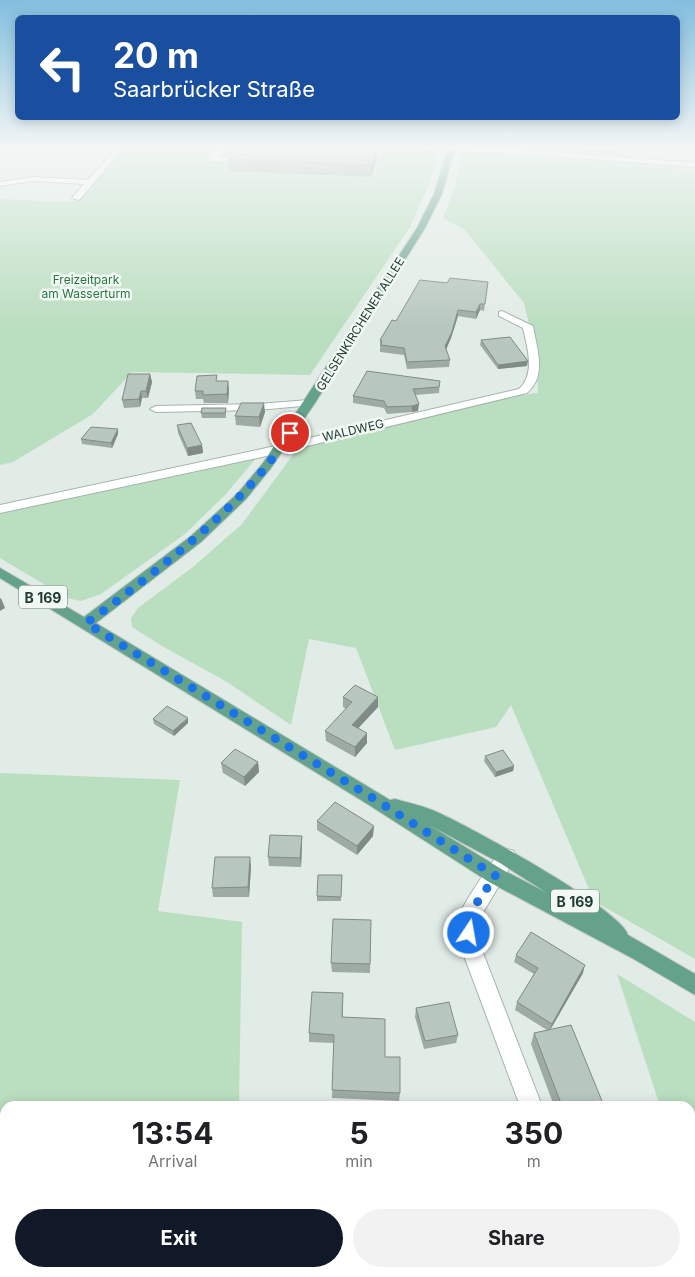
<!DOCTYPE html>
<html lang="en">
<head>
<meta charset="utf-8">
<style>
  body { margin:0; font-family:Inter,sans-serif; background:#f2f2f2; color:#202124; height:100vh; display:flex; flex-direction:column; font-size:19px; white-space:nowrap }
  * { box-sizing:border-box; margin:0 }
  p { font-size:16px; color:#757577 }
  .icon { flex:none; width:28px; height:28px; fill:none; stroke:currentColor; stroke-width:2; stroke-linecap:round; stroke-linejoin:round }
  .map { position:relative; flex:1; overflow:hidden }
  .details { position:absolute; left:0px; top:1101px; width:695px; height:176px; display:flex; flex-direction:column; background:#fff; border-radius:15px 15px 0 0; box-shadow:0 2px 12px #0003 }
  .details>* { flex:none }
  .hud { position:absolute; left:15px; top:15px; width:665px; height:105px; border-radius:8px; box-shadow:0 2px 12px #0003; background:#1a4fa0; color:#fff; overflow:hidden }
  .pin { position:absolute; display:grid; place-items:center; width:42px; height:42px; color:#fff; margin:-21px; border:2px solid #fff; border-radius:50%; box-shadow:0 1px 5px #0007 }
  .me { position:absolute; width:55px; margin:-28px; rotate:12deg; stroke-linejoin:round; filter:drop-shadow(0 0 4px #0008) }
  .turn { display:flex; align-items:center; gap:18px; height:105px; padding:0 15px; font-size:22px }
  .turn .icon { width:65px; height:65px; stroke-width:2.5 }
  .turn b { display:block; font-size:35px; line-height:42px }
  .eta { display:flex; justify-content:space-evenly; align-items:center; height:85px; text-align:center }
  .eta b { font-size:30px; font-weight:700; line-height:35px }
  .action { display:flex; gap:10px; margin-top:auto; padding:10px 15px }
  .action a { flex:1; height:58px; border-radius:30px; background:#111827; color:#fff; font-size:20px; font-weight:700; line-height:58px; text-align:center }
  .action a+a { background:#f2f2f2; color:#202124 }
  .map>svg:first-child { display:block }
</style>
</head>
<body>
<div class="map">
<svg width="695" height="1277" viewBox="0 0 695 1277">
  <rect width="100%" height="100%" fill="#e2ece6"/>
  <polygon fill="#d0dcd5" points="463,148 695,148 695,171 463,151"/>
  <g fill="#badec0" fill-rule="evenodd">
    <path d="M126,148H274L271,153L378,158L382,148C396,148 428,146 438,156L428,186L410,227L310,375L132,372L93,414L13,462L0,465V199L62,202L79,200ZM377,158L371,177L322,175Z"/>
    <polygon points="463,151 511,153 510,155 695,171 695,959 594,901 511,705 496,727 395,750 356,648 309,639 291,725 227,682 162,646 132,627 131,618 138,608 193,567 242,524 300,445 503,397 538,393 536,354 524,303 465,230 443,218 455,187"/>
    <polygon points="257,457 225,495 185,534 101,594 81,601 67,598 0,558 0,512"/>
    <polygon points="0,773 180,780 158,911 242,922 239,1106 5,1106 5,1272 237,1272 237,1277 0,1277"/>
    <polygon points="617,974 695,1022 695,1214 690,1198 690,1106 660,1106"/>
  </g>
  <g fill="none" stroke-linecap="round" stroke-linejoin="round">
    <g stroke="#a4b4ad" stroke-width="2">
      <g id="minor">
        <polygon points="0,148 7,148 0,151"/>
        <polygon points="117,148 124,148 79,200 72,198 84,184 33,181 0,186 0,182 33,177 88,180"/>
        <polygon points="218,148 225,148 218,157 234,158 234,162 209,161 209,157"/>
        <polygon points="422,148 512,149 695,163 695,167 512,153 425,150"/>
        <path d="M502,311L533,326C537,349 547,376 527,393L262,457L0,513V505L262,449L519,389C536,374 527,347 523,328L499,316V312Z"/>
        <polygon points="309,400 315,403 313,405 258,410 156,412 150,409 156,406 258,404"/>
        <path d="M507,849L514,851L516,857L478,921L480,945L542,1106H520L460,945C459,937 458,929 458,922C460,905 490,866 500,851Z"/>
        <polygon points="583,1272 608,1272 610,1277 584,1277"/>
      </g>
    </g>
    <g stroke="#c1c9c6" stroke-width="2">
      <path id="major" d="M448,148H455L442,194L425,228L315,403L271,468L246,499L201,542L96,623L390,800L395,799C409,803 425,806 439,813C470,827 621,909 628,935L695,974V995L632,958L489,882L369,805L0,578V568L84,617L191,536L238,493L263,463L417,228L434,194ZM429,825L500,863L547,893L503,870Z"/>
    </g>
    <use href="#minor" fill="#fff" fill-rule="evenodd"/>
    <use href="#major" fill="#65a28c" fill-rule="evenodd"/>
  </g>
  <g fill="#9daba4">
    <polygon points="541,148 617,148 616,154"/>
    <polygon points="377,158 371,177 229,171 228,159"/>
    <polygon points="488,282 484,311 480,310 476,319 458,316 451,338 446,349 450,360 449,367 407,369 404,355 380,352 380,340 396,321 447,283"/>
    <polygon points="481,340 527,366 498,369 480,345"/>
    <polygon points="150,374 152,382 148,398 142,398 140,407 124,408 122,400"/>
    <polygon points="217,381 229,389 228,403 204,403 203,399 196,399 195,391"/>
    <polygon points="440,381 439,393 415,395 418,411 412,412 387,414 384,408 353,403 353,396"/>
    <polygon points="226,412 226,418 202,418 201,413"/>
    <polygon points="265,412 260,427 236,425 235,416"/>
    <polygon points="177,425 202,445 203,453 188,456 178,433"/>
    <polygon points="118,434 112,448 82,444 81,439"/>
    <polygon points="343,697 378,697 378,707 358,728 367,743 355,757 326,741 325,731 346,709 343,707"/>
    <polygon points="153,719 188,723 174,736 154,724"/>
    <polygon points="485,756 514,766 513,771 495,777 484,761"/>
    <polygon points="258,762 259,772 245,786 223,773 221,763"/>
    <polygon points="317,821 373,836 357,855 317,830"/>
    <polygon points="302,836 302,845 301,867 269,866 268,857"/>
    <polygon points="251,866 249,897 213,897 212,888"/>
    <polygon points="342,875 341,901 317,901 317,896"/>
    <polygon points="371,920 370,973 332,972 331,963"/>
    <polygon points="516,955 583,973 550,1030 604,1106 554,1106 531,1044 534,1033 547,1030 515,1010 517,1002 534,974 514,962"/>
    <polygon points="343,993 343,1017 385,1057 400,1093 399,1101 332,1098 334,1043 309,1042 309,1033"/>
    <polygon points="416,1008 458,1035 456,1043 424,1049 415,1017"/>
    <polygon points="491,1272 533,1272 534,1277 492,1277"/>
    <polygon points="616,1272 676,1272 678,1277 618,1277"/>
  </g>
  <g fill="#808b86">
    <polygon points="377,148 377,158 371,177 371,165"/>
    <polygon points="480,304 480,310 476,319 476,312"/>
    <polygon points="458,310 458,316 451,338 445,352 445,346"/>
    <polygon points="528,361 527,366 498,369 498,365"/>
    <polygon points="150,374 152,382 148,398 146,391"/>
    <polygon points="228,381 229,389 228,403 227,394"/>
    <polygon points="141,391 142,398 140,407 139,399"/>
    <polygon points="264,403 265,412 260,427 259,417"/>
    <polygon points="419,404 418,411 412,412 412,406"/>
    <polygon points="118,429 118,434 112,448 111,443"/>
    <polygon points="202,445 203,453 188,456 187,448"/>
    <polygon points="1,598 5,608 0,611 0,599"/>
    <polygon points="378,697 378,707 352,735 352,725"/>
    <polygon points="188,718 188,723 174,736 173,731"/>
    <polygon points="367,733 367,743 355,757 355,747"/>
    <polygon points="258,762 259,772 245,786 244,777"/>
    <polygon points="514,766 513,771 495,777 496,772"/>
    <polygon points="374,826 373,836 357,855 357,846"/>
    <polygon points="302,836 302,845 301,867 300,858"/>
    <polygon points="250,857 251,866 249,897 248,887"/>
    <polygon points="585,965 583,973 549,1032 552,1024"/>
  </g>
  <g fill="#b7c7bf" stroke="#808b86">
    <polygon points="235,148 377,148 371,165 228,159"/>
    <polygon points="450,278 488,282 485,304 480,304 476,312 458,310 452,332 445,346 450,360 407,362 404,348 381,345 382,341 380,340 392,320 396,321 420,280 447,283"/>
    <polygon points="510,337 528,361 498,365 481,340"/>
    <polygon points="367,371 440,381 439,387 413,389 419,404 412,406 387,407 384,401 353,396"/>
    <polygon points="128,374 150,374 146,391 141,391 139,399 122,400"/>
    <polygon points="217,375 216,381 228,381 227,394 203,395 203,391 195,391 197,376"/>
    <polygon points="241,403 264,403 259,417 235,416"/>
    <polygon points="202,408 226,408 225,413 201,413"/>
    <polygon points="191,423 202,445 187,448 177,425"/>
    <polygon points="91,427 118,429 111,443 81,439"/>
    <polygon points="355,685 378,697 352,725 367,733 355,747 325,731 352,702 343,697"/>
    <polygon points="167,706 188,718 173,731 153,719"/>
    <polygon points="235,749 258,762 244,777 221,763"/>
    <polygon points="503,750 514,766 496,772 485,756"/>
    <polygon points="335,802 374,826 357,846 317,821"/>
    <polygon points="270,835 302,836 300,858 268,857"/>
    <polygon points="215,857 250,857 248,887 212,888"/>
    <polygon points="318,875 342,875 341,897 317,896"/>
    <polygon points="333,919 371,920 370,964 331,963"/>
    <polygon points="531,932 585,965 552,1024 517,1002 538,968 516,955"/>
    <polygon points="312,992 343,993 342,1017 385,1019 385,1057 400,1057 400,1093 332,1090 334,1035 309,1033"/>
    <polygon points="449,1002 458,1035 425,1041 416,1008"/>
    <polygon points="571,1025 604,1106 562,1106 534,1033"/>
    <polygon points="495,1272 533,1272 534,1277 496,1277"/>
    <polygon points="625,1272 676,1272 678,1277 627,1277"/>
  </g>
  <linearGradient id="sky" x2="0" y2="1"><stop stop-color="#82bedf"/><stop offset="0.45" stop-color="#f2f6f4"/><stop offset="1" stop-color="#f2f6f4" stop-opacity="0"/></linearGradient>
  <rect width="695" height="327" fill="url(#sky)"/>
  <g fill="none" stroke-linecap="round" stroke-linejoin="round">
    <path stroke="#1a73e8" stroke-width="9" stroke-dasharray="0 16.2" d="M290,433C255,489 205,531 154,572C132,589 110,607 86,623L376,800L496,876L479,899L468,920L469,933"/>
  </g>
  <g text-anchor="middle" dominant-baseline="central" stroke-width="5" stroke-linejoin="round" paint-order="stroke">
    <g font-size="12" fill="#2b7540" stroke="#f2f9f5">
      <text x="86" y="279">Freizeitpark<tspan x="86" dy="14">am Wasserturm</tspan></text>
    </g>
    <g font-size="12" fill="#213d33" stroke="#f2f9f5">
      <text transform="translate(360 324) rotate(-58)">GELSENKIRCHENER ALLEE</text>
      <text transform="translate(353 430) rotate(-13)">WALDWEG</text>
    </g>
    <g fill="#f2f9f5" stroke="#60756d" stroke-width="1">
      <rect x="19" y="585.5" width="48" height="23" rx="4"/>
      <rect x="551" y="889.5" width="48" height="23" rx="4"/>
    </g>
    <g font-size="14" font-weight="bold" fill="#213d33">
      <text x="43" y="597">B 169</text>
      <text x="575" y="901">B 169</text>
    </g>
  </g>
</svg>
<div class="pin" style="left:290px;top:433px;background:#d93025"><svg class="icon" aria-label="arrive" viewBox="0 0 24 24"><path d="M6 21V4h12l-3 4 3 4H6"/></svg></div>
<svg class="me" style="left:469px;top:933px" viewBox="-20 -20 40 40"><circle r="17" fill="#1a73e8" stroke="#fff" stroke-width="3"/><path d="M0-11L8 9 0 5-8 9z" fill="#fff"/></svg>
<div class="hud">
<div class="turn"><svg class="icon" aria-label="left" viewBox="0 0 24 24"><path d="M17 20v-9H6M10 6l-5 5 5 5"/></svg><div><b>20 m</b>Saarbrücker Straße</div></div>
</div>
<section class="details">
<div class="eta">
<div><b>13:54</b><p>Arrival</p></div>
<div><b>5</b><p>min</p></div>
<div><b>350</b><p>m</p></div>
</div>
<div class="action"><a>Exit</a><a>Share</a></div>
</section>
</div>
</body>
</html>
